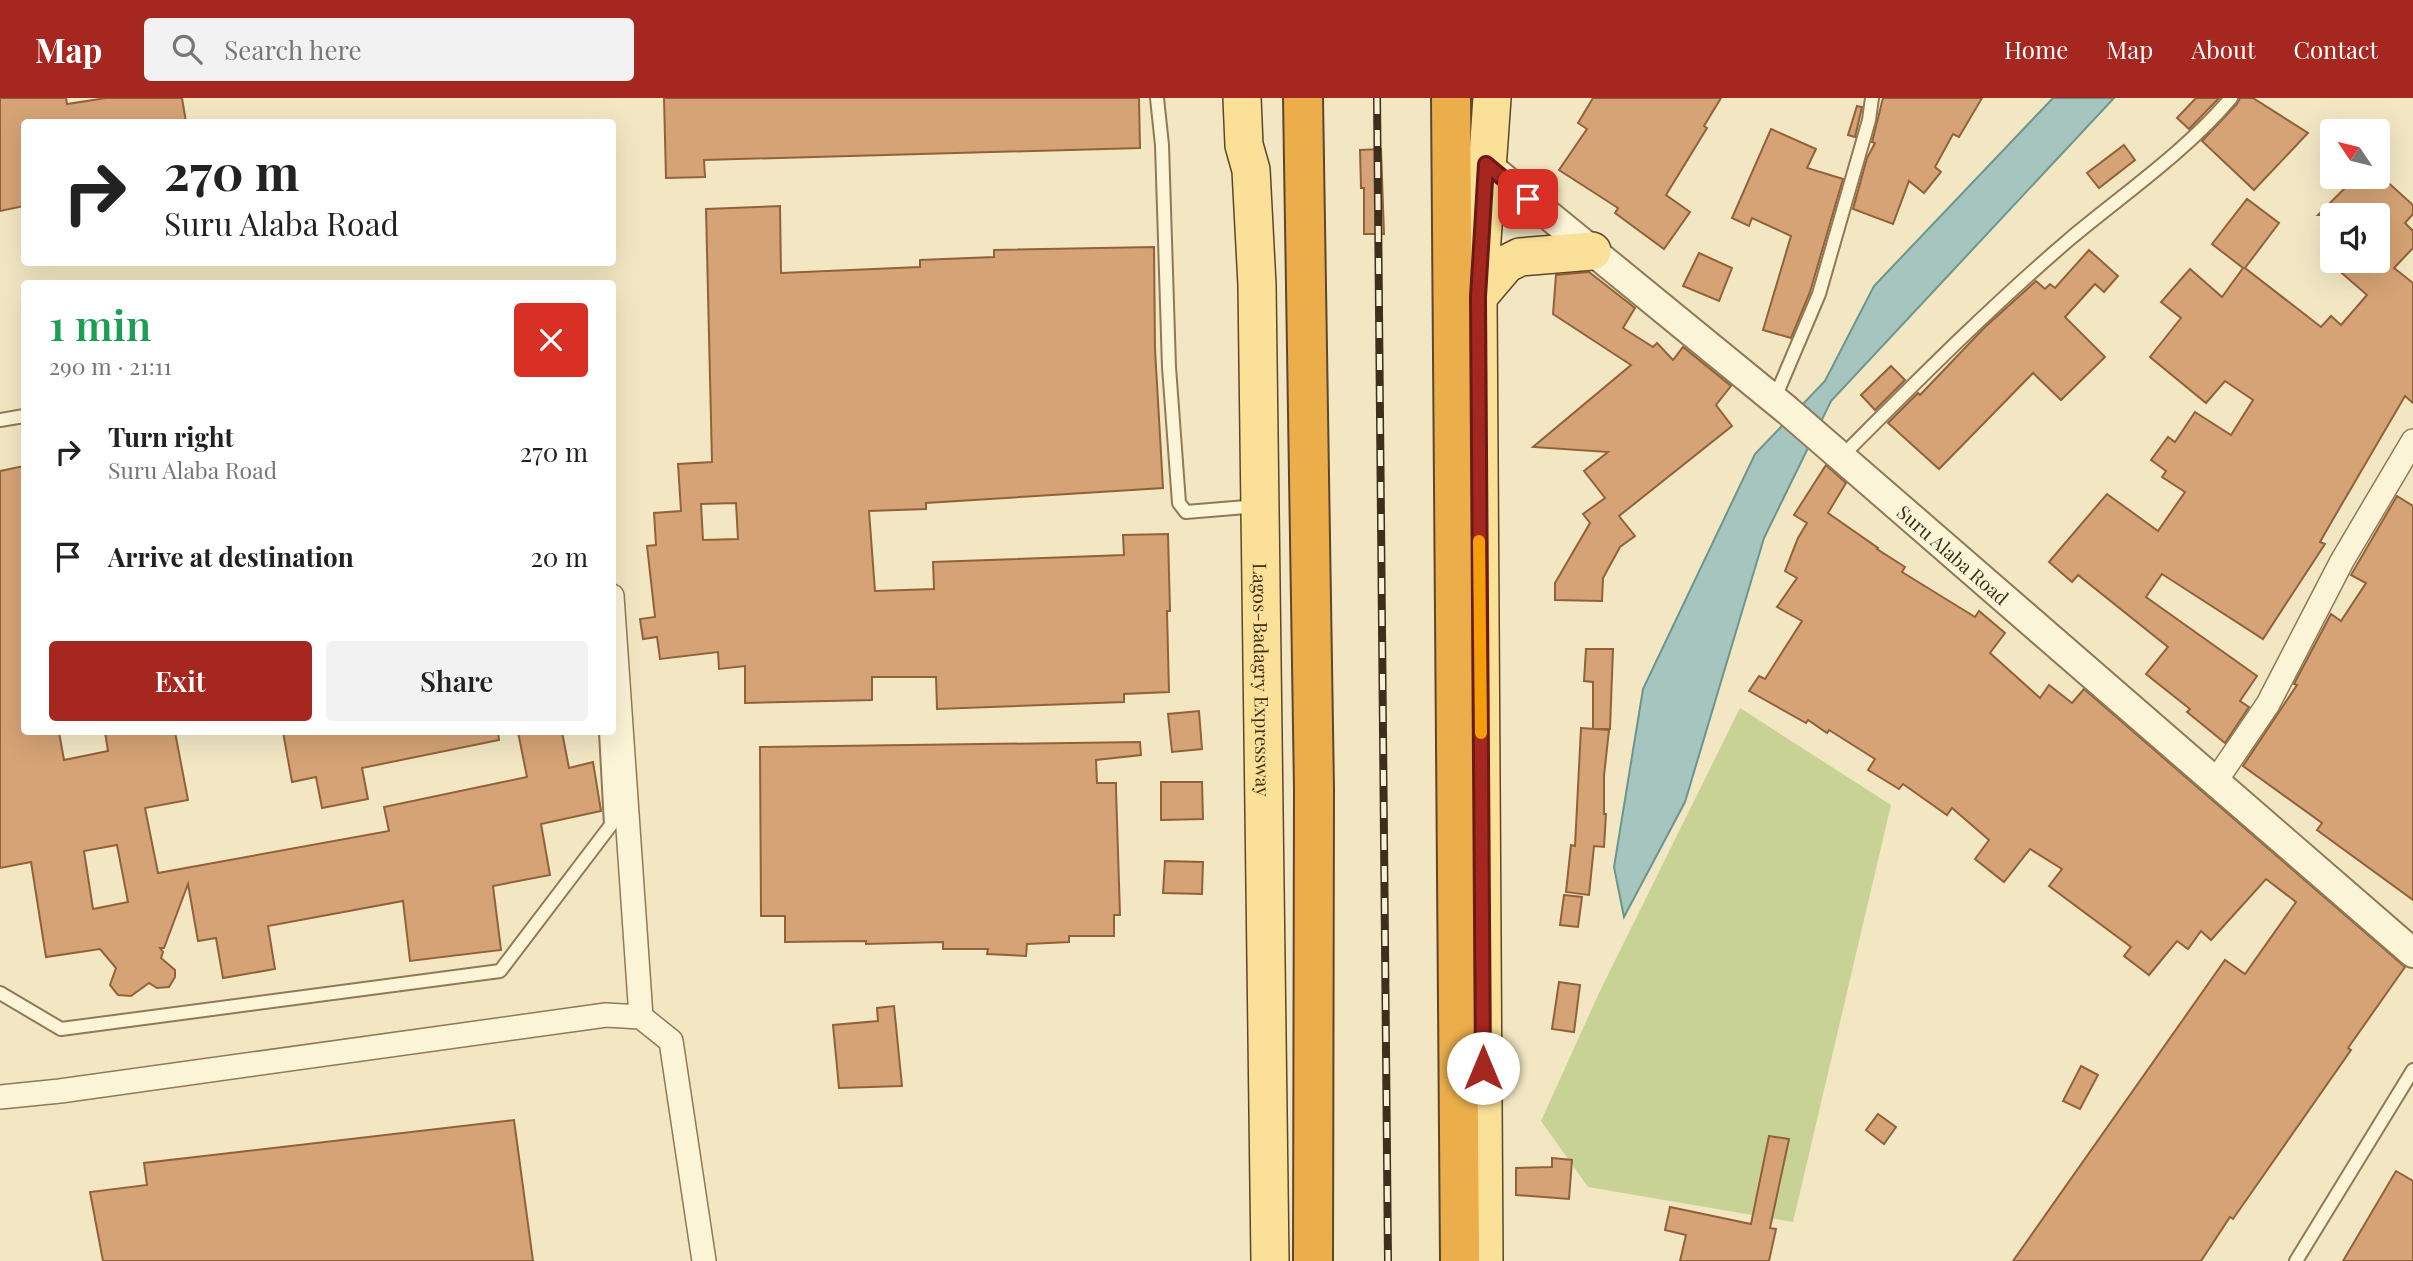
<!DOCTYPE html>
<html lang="en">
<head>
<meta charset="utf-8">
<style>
  body { margin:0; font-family:"Playfair Display",serif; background:#f2f2f2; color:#222; height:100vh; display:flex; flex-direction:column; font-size:26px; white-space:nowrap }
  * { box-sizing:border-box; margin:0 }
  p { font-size:23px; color:#767676 }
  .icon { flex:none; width:38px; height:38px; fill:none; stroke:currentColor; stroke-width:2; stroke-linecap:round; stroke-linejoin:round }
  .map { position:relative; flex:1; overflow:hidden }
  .panel { position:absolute; left:21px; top:182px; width:595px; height:455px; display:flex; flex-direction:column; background:#fff; border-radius:7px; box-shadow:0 7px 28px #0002 }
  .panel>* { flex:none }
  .guide { position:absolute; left:21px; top:21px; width:595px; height:147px; border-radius:7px; box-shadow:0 7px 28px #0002; background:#fff; color:#222; overflow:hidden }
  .needle { width:46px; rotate:305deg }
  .controls { position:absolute; left:2320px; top:21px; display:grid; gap:14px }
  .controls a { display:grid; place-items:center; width:70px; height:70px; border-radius:7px; background:#fff; box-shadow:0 7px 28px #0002; font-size:35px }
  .pin { position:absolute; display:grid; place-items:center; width:60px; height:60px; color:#fff; margin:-30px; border-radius:14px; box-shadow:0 4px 10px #0006 }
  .me { position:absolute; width:77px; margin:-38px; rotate:0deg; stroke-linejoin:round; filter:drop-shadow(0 0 5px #0008) }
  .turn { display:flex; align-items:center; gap:24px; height:147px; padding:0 28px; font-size:32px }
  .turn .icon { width:91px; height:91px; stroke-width:2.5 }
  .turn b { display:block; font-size:49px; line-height:60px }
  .round { display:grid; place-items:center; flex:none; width:74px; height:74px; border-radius:7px; background:#f2f2f2 }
  .head { display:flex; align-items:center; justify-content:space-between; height:119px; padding:0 28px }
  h1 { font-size:42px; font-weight:600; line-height:52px; color:#1e9e55 }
  .action { display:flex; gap:14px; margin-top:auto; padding:14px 28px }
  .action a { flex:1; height:80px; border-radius:7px; background:#a52720; color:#fff; font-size:28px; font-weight:600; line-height:80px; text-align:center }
  .action a+a { background:#f2f2f2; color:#222 }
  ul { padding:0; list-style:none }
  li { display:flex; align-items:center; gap:21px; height:105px; padding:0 28px }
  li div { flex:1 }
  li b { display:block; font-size:26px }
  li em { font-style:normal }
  header { display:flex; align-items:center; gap:42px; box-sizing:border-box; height:98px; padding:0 35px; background:#a52720; color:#fff }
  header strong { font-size:33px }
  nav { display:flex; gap:38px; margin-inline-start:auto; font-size:24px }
  .search { width:490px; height:63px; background:#f2f2f2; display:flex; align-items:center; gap:18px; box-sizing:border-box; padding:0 24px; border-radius:7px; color:#767676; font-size:26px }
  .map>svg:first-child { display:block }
</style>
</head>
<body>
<header>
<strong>Map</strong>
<div class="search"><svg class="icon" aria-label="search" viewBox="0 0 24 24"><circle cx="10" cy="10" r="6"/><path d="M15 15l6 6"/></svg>Search here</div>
<nav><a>Home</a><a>Map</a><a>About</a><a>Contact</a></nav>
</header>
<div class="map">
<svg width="2413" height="1163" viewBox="0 0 2413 1163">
  <rect width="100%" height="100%" fill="#f3e7c3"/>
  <polygon fill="#c8d295" points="1740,610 1891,707 1793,1124 1588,1089 1541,1023 1599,895"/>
  <polygon fill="#a5c5be" stroke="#6b958d" stroke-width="2" points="2053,0 2114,0 1831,303 1764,440 1685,704 1624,819 1614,769 1643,591 1755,356 1825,283 1874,188"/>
  <g fill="#d5a375" stroke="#91623a" stroke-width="2" fill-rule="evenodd">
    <polygon points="0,0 66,0 67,6 106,0 182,0 186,24 24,24 24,108 0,113"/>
    <polygon points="664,0 1139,0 1140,50 704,62 705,79 666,80"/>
    <polygon points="1593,0 1721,0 1704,28 1707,30 1666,97 1690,114 1664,151 1615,115 1618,110 1559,72 1587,31 1578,25"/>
    <polygon points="1883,0 1982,0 1959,39 1953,36 1935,69 1941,74 1924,95 1909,83 1893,126 1853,111 1867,60 1875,45 1872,44"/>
    <polygon points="2196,0 2219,0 2189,31 2177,20"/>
    <polygon points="2240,0 2253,0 2308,35 2254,92 2202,43 2237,6"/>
    <polygon points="1857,8 1862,9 1855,39 1848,37"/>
    <polygon points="1771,31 1816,51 1807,70 1843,81 1810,194 1791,240 1763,232 1791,138 1752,120 1749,128 1732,120"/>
    <polygon points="2124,47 2135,62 2099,90 2087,75"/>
    <polygon points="1381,51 1384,136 1364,136 1364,90 1361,90 1360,52"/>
    <polygon points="2336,79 2382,79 2413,107 2413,116 2405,125 2413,133 2413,150 2394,170 2413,185 2413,305 2405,298 2332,423 2320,444 2325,446 2263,541 2162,476 2146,499 2257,578 2240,603 2249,609 2225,645 2187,614 2190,611 2146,576 2168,549 2078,477 2072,484 2049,464 2107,396 2158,433 2185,394 2162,379 2166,373 2151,362 2168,339 2175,344 2195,314 2231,337 2253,302 2225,283 2206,305 2150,259 2181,220 2161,204 2190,171 2222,199 2243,170 2212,146 2247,101 2279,125 2245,170 2321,229 2331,218 2341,227 2367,197 2328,163 2378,163 2378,117 2318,117 2346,89"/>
    <path d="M780,108L781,175L920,169V162L994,159V152L1154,149L1155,251L1163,390L926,405V411L869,413L875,493L934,491L933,464L1124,457L1123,437L1168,436L1170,513H1167L1169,594L1124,596V604L937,611L936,579H872V602L745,605V568L719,571L718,554L660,561L657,539L643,541L640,521L655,519L647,448L656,447L654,415L681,413L678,366L712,364L706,111ZM736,405L738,441L703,442L701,406Z"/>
    <polygon points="2089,152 2118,178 2104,194 2095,186 2065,219 2105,259 2061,302 2033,275 1939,371 1888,325 1918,295 1920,297 1985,229 2036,183 2045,191 2050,186 2055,190"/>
    <polygon points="1699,155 1732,170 1719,203 1683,188"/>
    <polygon points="1589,174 1635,210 1623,230 1653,249 1657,245 1673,262 1683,249 1731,288 1716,307 1732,328 1619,418 1635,438 1620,449 1603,480 1602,503 1555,502 1555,485 1590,425 1583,416 1605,400 1584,373 1608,354 1533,349 1631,267 1553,216 1556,177"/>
    <polygon points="1891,268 1905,282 1875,312 1861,297"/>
    <polygon points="1826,367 1846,385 1828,415 1878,450 1877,451 1905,469 1902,474 1975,519 1979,513 2005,535 1990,555 2040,600 2049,587 2072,605 2084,591 2405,869 2348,950 2351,952 2233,1121 2230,1119 2201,1163 2013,1163 2225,862 2245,876 2296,804 2266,781 2211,842 2201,833 2188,851 2177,843 2149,877 2124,858 2131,849 2049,788 2062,771 2030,751 2004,784 1975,761 1989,742 1952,710 1947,717 1903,686 1899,691 1868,672 1875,661 1829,632 1827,635 1808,622 1806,625 1749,593 1759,578 1765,581 1802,523 1777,509 1797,480 1785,473 1798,440 1807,425 1794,417"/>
    <path d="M24,368V634H59L64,662L108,653L105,634H175L188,702L145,710L158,775L389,733L384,709L527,679L518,634H562L569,670L593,664L601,713L541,726L550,777L493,788L501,852L410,863L403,803L268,828L275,871L223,880L216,840L198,843L188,786L164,850H160L163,854L161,860L175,872V879L169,889L157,890L149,885L131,898L118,897L110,887L116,870L100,851L46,859L31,764L0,770V373ZM117,747L128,804L93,811L84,753Z"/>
    <polygon points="2397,398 2413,408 2413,802 2317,732 2322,725 2243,668 2297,587 2294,586 2331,516 2341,523 2366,485 2351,477"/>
    <polygon points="1586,551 1613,551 1610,631 1593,631 1593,584 1584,583"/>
    <polygon points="1199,613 1202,651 1172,654 1168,616"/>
    <polygon points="1581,630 1609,632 1604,678 1604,716 1606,716 1604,749 1594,748 1589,797 1566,794 1571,747 1575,748"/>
    <polygon points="283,634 498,634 499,642 362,670 368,701 322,710 316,679 292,684"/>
    <polygon points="1140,644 1141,657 1096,662 1097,685 1116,685 1116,691 1120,817 1114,817 1114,838 1069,838 1069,844 1027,846 1026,858 987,856 988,851 943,851 943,844 866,846 866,843 785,844 785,818 761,818 760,649"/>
    <polygon points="1161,684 1202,684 1203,721 1161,722"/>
    <polygon points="1165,763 1203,764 1202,796 1163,795"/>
    <polygon points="1564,797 1582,799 1578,829 1560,827"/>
    <polygon points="1559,884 1580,887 1574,934 1552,931"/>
    <polygon points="894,908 902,988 839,990 833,927 878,923 877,910"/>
    <polygon points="2081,968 2098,977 2080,1011 2063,1003"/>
    <polygon points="1878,1016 1896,1029 1884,1046 1866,1032"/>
    <polygon points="514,1022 533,1163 103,1163 90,1094 147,1087 144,1065"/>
    <polygon points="1769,1038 1789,1041 1770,1130 1776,1131 1769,1163 1680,1163 1686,1137 1665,1132 1670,1109 1751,1126"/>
    <polygon points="1552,1060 1572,1062 1569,1101 1516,1097 1516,1070 1552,1069"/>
    <polygon points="2396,1073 2413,1083 2413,1163 2343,1163"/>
  </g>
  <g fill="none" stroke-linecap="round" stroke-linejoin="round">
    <g stroke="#8f7957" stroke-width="16">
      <g id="service">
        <polyline points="1157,0 1162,47 1169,269 1179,405 1186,414 1258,408"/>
        <polyline points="1774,302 1819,196 1869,22 1872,0"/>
        <polyline points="0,322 24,318"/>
        <path d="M1840,360C1915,285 1990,209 2071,140C2125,95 2185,54 2231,0"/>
        <polyline points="0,895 61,931 500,873 611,727 606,634"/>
        <polyline points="2296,1163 2413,972"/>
      </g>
    </g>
    <g stroke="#8f7957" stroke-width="26">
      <g id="minor">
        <polyline points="612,498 641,919"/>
        <polyline points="2215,684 2268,606 2342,463 2413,343"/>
        <polyline points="0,999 60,993 606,917 641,919 671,943 704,1163"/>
      </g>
    </g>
    <g stroke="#8f7957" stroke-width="32">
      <g id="tertiary">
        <path id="s1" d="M1486,66L1787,312L2413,855"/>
      </g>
    </g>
    <g stroke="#5d462c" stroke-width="40">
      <g id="primary">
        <path id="s2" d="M1242,0L1244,47L1251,72L1257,187L1270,1163"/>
        <polyline points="1478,199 1506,166 1520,159 1592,153"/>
        <polyline points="1484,1163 1478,199 1492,0"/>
      </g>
    </g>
    <g stroke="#5d462c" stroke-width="42">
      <g id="motorway">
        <polyline points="1303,0 1314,691 1313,1163"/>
        <polyline points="1451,0 1460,1163"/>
      </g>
    </g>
    <use href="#service" stroke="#fcf4d7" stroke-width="12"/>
    <use href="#minor" stroke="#fcf4d7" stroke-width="23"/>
    <use href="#tertiary" stroke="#fcf4d7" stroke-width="28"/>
    <use href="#primary" stroke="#fae197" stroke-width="37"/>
    <use href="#motorway" stroke="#ebae4b" stroke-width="38"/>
    <g stroke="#3e2f1d" stroke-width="8">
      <polyline id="rail" points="1377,0 1388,1163"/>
    </g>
    <use href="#rail" stroke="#f9f1d3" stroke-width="5" stroke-dasharray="16" stroke-linecap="butt"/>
  </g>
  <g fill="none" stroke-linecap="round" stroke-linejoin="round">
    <g stroke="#6b1915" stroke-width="18">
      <polyline id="route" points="1483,970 1478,199 1486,66 1528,101"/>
    </g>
    <use href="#route" stroke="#a52720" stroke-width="12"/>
    <polyline stroke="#f59e0b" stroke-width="12" points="1479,443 1481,635"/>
  </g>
  <g text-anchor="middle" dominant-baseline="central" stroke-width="7" stroke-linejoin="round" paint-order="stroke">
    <g font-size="19" fill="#3e2f1d" stroke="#f9f1d3">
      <text stroke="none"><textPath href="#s1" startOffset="609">Suru Alaba Road</textPath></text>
      <text stroke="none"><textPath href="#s2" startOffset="583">Lagos-Badagry Expressway</textPath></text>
    </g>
  </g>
</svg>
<div class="controls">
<a><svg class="needle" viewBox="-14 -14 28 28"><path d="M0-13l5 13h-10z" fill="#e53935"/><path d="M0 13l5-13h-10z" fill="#767676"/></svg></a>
<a><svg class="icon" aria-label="sound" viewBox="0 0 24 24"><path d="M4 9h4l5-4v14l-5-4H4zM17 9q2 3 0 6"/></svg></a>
</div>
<div class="pin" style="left:1528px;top:101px;background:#d93025"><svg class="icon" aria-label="arrive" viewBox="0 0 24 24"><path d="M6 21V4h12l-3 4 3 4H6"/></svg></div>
<svg class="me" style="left:1483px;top:970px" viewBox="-20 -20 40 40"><circle r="19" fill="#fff"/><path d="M0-13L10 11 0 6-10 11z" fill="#a52720"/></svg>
<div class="guide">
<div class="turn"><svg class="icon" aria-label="right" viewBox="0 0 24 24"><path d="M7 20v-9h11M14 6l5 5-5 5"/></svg><div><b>270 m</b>Suru Alaba Road</div></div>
</div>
<section class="panel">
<div class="head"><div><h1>1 min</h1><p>290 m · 21:11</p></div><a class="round" style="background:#d93025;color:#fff"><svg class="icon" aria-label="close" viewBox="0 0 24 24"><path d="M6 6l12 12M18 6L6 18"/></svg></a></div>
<ul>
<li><svg class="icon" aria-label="right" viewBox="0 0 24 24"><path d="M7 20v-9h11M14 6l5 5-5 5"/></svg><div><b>Turn right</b><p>Suru Alaba Road</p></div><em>270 m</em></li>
<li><svg class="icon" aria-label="arrive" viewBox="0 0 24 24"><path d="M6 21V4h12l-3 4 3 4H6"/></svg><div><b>Arrive at destination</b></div><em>20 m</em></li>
</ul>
<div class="action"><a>Exit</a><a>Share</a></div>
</section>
</div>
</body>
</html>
